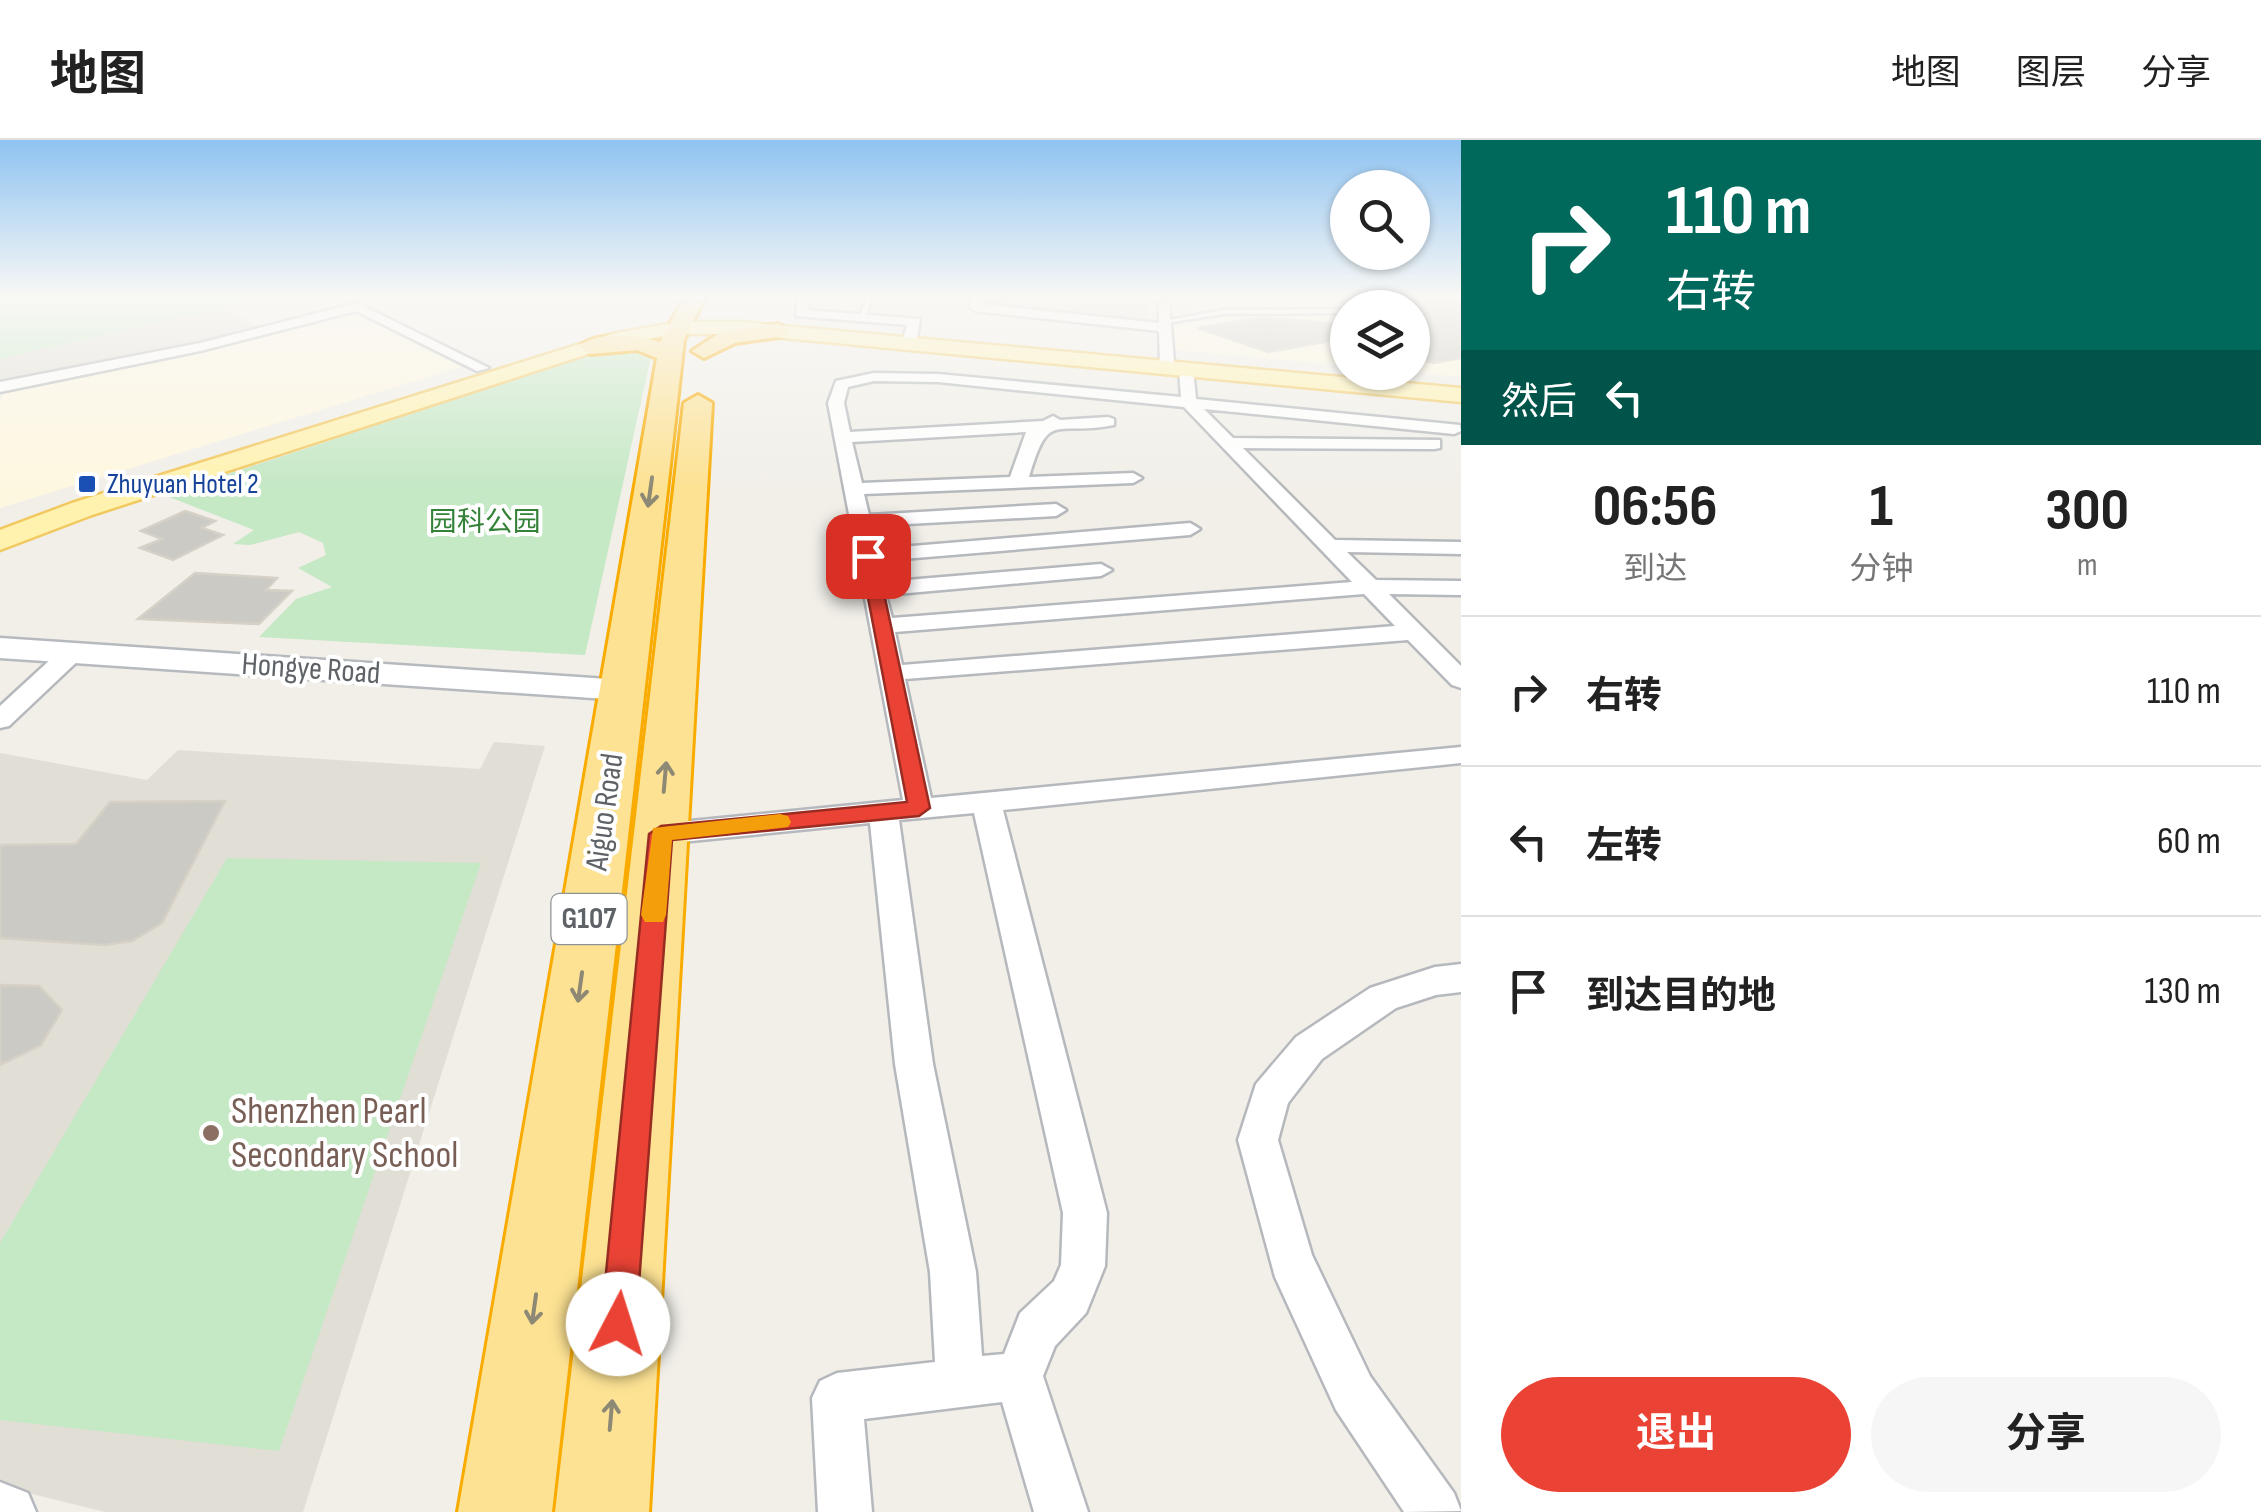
<!DOCTYPE html>
<html lang="zh">
<head>
<meta charset="utf-8">
<style>
  body { margin:0; font-family:"Sofia Sans Condensed","Noto Sans SC",sans-serif; background:#f6f6f6; color:#222; height:100vh; display:flex; flex-direction:column; font-size:38px; white-space:nowrap }
  * { box-sizing:border-box; margin:0 }
  p { font-size:32px; color:#767676 }
  .icon { flex:none; width:55px; height:55px; fill:none; stroke:currentColor; stroke-width:2; stroke-linecap:round; stroke-linejoin:round }
  .map { position:relative; flex:1; overflow:hidden }
  .sheet { display:flex; flex-direction:column; background:#fff; width:800px }
  .sheet>* { flex:none }
  .guide { background:#00695c; color:#fff; overflow:hidden }
  .fabs { position:absolute; left:1330px; top:30px; display:grid; gap:20px }
  .fabs a { display:grid; place-items:center; width:100px; height:100px; border-radius:50%; background:#fff; box-shadow:0 2px 8px #0004; font-size:50px }
  .pin { position:absolute; display:grid; place-items:center; width:85px; height:85px; color:#fff; margin:-42px; border-radius:20px; box-shadow:0 5px 15px #0006 }
  .me { position:absolute; width:110px; margin:-55px; rotate:5deg; stroke-linejoin:round; filter:drop-shadow(0 0 8px #0008) }
  .turn { display:flex; align-items:center; gap:35px; height:210px; padding:0 40px; font-size:45px }
  .turn .icon { width:130px; height:130px; stroke-width:2.5 }
  .turn b { display:block; font-size:70px; line-height:85px }
  .then { display:flex; align-items:center; height:95px; padding:0 40px; background:#0003; gap:20px; font-size:38px }
  .eta { display:flex; justify-content:space-evenly; align-items:center; height:170px; text-align:center }
  .eta b { font-size:60px; font-weight:700; line-height:70px }
  .primary-button { display:flex; gap:20px; margin-top:auto; padding:20px 40px }
  .primary-button a { flex:1; height:115px; border-radius:60px; background:#ea4335; color:#fff; font-size:40px; font-weight:700; line-height:115px; text-align:center }
  .primary-button a+a { background:#f6f6f6; color:#222 }
  ul { padding:0; list-style:none }
  li { display:flex; align-items:center; gap:30px; height:150px; padding:0 40px; border-top:2px solid #e0e0e0 }
  li div { flex:1 }
  li b { display:block; font-size:38px }
  li em { font-style:normal }
  header { display:flex; align-items:center; gap:60px; box-sizing:border-box; height:140px; padding:0 50px; background:#fff; border-bottom:2px solid #e0e0e0 }
  header strong { font-size:48px }
  nav { display:flex; gap:55px; margin-inline-start:auto; font-size:35px }
  main { display:flex; flex:1; min-height:0 }
  .map>svg:first-child { display:block }
</style>
</head>
<body>
<header>
<strong>地图</strong>
<nav><a>地图</a><a>图层</a><a>分享</a></nav>
</header>
<main>
<div class="map">
<svg width="1461" height="1372" viewBox="0 0 1461 1372">
  <rect width="100%" height="100%" fill="#f1efe8"/>
  <g fill="#fef7e0">
    <polygon points="1338,156 1461,156 1461,237 1413,232 1412,168 1348,168 1347,226 1176,210 1170,175 1219,167 1295,169"/>
    <polygon points="355,174 461,227 0,368 0,264 4,252"/>
  </g>
  <g fill="#e1ded6">
    <polygon points="984,156 1121,156 1149,161 1148,184 981,166"/>
    <polygon points="224,167 259,189 0,245 0,219"/>
    <polygon points="494,602 545,606 303,1372 105,1372 0,1346 0,613 147,640 178,610 480,629"/>
  </g>
  <g fill="#c5e8c5">
    <polygon points="0,156 275,156 0,219"/>
    <polygon points="618,206 652,212 585,515 259,497 296,459 332,447 298,428 326,415 323,403 299,392 250,405 233,404 254,390 164,355"/>
    <polygon points="227,718 481,723 279,1311 0,1280 0,1103"/>
  </g>
  <g fill="#cccac5" stroke="#d6d1c6" stroke-width="2.5">
    <polygon points="1398,157 1461,161 1461,218 1433,223 1412,217 1412,168 1406,168"/>
    <polygon points="1262,177 1348,185 1348,198 1268,212 1198,188"/>
    <polygon points="185,371 215,381 202,388 223,395 173,420 140,408 162,399 141,391"/>
    <polygon points="195,433 277,438 266,450 292,451 259,484 138,479"/>
    <polygon points="225,661 162,783 132,801 104,805 0,798 0,705 76,704 110,662"/>
    <polygon points="0,845 39,846 62,870 41,905 0,925"/>
  </g>
  <g fill="none" stroke-linecap="round" stroke-linejoin="round">
    <g stroke="#b5b8bc" stroke-width="5">
      <g id="lane">
        <polygon points="866,156 872,156 866,178 863,180 860,178"/>
        <polygon points="1348,169 1348,173 1224,174 1166,183 1163,181 1224,170"/>
      </g>
    </g>
    <g stroke="#b5b8bc" stroke-width="5">
      <g id="street">
        <polygon points="798,156 810,156 807,170 920,179 917,199 910,203 903,199 907,185 796,176"/>
        <polygon points="972,156 984,156 982,164 1159,183 1159,164 1169,161 1174,222 1167,226 1160,222 1159,191 975,171 969,167"/>
        <polygon points="357,163 489,228 477,231 356,171 200,211 0,252 0,242 200,203"/>
        <path d="M1186,225L1193,229L1196,259L1460,285L1461,291L1454,294L1204,269L1233,298L1440,300V308L1434,309L1243,308L1335,400L1461,402V414L1347,412L1376,440L1461,441V455L1389,454L1461,526V548L1452,545L1408,500L905,539L931,658L1461,607V623L1003,670L1107,1073L1105,1126L1086,1173L1055,1206L1043,1236L1088,1372H1034L1002,1262L864,1279L872,1372H818L812,1258L820,1241L837,1233L935,1222L930,1132L895,924L870,683L661,704L650,701L646,694L650,687L661,684L903,660L828,263L836,241L874,233L938,234L1181,257L1179,229ZM874,241L938,242L1184,267L1352,442L892,478L886,455L1101,436L1112,430L1101,424L883,442L879,421L1190,395L1200,389L1190,383L876,409L871,386L1056,376L1066,370L1056,364L869,375L864,354L1133,343L1142,338L1133,333L1029,337C1049,268 1055,297 1114,285V279L1108,277L1060,280L1053,276L1043,281L850,292L844,263L848,247ZM1026,292L1010,337L862,343L852,302ZM1364,454L1395,486L902,525L895,492ZM974,673L1063,1073L1061,1125L1054,1141L1020,1173L1004,1214L982,1216L976,1132L933,924L899,680Z"/>
        <polygon points="73,505 82,507 85,512 82,517 9,586 0,588 0,566 64,507"/>
        <polygon points="1461,824 1461,852 1436,855 1396,868 1322,919 1288,963 1278,1000 1312,1115 1370,1236 1454,1353 1461,1371 1404,1372 1336,1270 1275,1137 1238,1000 1256,944 1296,897 1370,848 1435,827"/>
        <polygon points="0,1342 28,1353 36,1372 0,1372"/>
      </g>
    </g>
    <g stroke="#b6babf" stroke-width="5">
      <polygon id="secondary" points="0,498 622,540 634,543 639,550 634,557 622,560 0,518"/>
    </g>
    <g stroke="#f2c960" stroke-width="5">
      <polygon id="primary" points="679,182 741,182 1461,248 1461,262 741,194 679,194 622,203 92,375 0,410 0,390 72,363 612,194"/>
    </g>
    <g stroke="#f9ab00" stroke-width="6">
      <g id="highway">
        <path d="M685,156H706L684,200L552,1372H458L657,218L637,210L591,214L579,207C595,191 639,195 660,202Z"/>
        <polygon points="778,184 790,191 786,196 735,203 704,218 692,211 721,192"/>
        <polygon points="698,255 712,263 649,1372 555,1372 684,263"/>
      </g>
    </g>
    <use href="#lane" fill="#fff" fill-rule="evenodd"/>
    <use href="#street" fill="#fff" fill-rule="evenodd"/>
    <use href="#secondary" fill="#fff" fill-rule="evenodd"/>
    <use href="#primary" fill="#fff2af" fill-rule="evenodd"/>
    <use href="#highway" fill="#fde293" fill-rule="evenodd"/>
  </g>
  <defs><path id="oneway-shaft" d="M-6 0H5M1.5-3L5.5 0L1.5 3" fill="none" stroke-width="1.6" stroke-linecap="round" stroke-linejoin="round" transform="scale(2.5)"/></defs>
  <g stroke="#8e8975">
    <use href="#oneway-shaft" transform="translate(650 352) rotate(98)"/>
    <use href="#oneway-shaft" transform="translate(665 637) rotate(-85)"/>
    <use href="#oneway-shaft" transform="translate(580 847) rotate(98)"/>
    <use href="#oneway-shaft" transform="translate(534 1169) rotate(98)"/>
    <use href="#oneway-shaft" transform="translate(611 1275) rotate(-85)"/>
  </g>
  <linearGradient id="sky" x2="0" y2="1"><stop stop-color="#8fc3f1"/><stop offset="0.45" stop-color="#f9f8f5"/><stop offset="1" stop-color="#f9f8f5" stop-opacity="0"/></linearGradient>
  <rect width="1461" height="348" fill="url(#sky)"/>
  <polygon fill="#ea4335" stroke="#982c22" stroke-width="2.5" points="868,411 876,416 930,668 919,676 672,700 636,1184 631,1196 618,1201 606,1196 601,1184 649,694 661,686 907,662 860,416"/>
  <polygon fill="#f59e0b" points="780,674 788,676 791,682 788,687 672,700 666,775 663,782 645,782 641,775 653,688"/>
  <rect fill="#1a4fb4" stroke="#fff" stroke-width="4" x="77" y="334" width="20" height="20" rx="5"/>
  <circle fill="#8d6e63" stroke="#fff" stroke-width="4" cx="211" cy="993" r="10"/>
  <g text-anchor="middle" dominant-baseline="central" stroke-width="8" stroke-linejoin="round" paint-order="stroke">
    <g font-size="28" fill="#164399" stroke="#fff" text-anchor="start">
      <text x="107" y="344">Zhuyuan Hotel 2</text>
    </g>
    <g font-size="28" fill="#348238" stroke="#fff">
      <text x="485" y="382">园科公园</text>
    </g>
    <rect fill="#fff" stroke="#8f9295" stroke-width="2.5" x="551.5" y="754" width="75" height="50" rx="8"/>
    <g font-size="30" font-weight="bold" fill="#5f6368">
      <text x="589" y="779">G107</text>
    </g>
    <g font-size="32" fill="#5f6368" stroke="#fff">
      <text transform="translate(311 529) rotate(4)">Hongye Road</text>
      <text transform="translate(605 672) rotate(-82)">Aiguo Road</text>
    </g>
    <g font-size="38" fill="#785e54" stroke="#fff" text-anchor="start">
      <text x="231" y="971">Shenzhen Pearl<tspan x="231" dy="44">Secondary School</tspan></text>
    </g>
  </g>
</svg>
<div class="fabs">
<a><svg class="icon" aria-label="search" viewBox="0 0 24 24"><circle cx="10" cy="10" r="6"/><path d="M15 15l6 6"/></svg></a>
<a><svg class="icon" aria-label="layers" viewBox="0 0 24 24"><path d="M12 4l9 5-9 5-9-5zM3 14l9 5 9-5"/></svg></a>
</div>
<div class="pin" style="left:868px;top:416px;background:#d93025"><svg class="icon" aria-label="arrive" viewBox="0 0 24 24"><path d="M6 21V4h12l-3 4 3 4H6"/></svg></div>
<svg class="me" style="left:618px;top:1184px" viewBox="-20 -20 40 40"><circle r="19" fill="#fff"/><path d="M0-13L10 11 0 6-10 11z" fill="#ea4335"/></svg>
</div>
<section class="sheet">
<div class="guide">
<div class="turn"><svg class="icon" aria-label="right" viewBox="0 0 24 24"><path d="M7 20v-9h11M14 6l5 5-5 5"/></svg><div><b>110 m</b>右转</div></div>
<div class="then">然后<svg class="icon" aria-label="left" viewBox="0 0 24 24"><path d="M17 20v-9H6M10 6l-5 5 5 5"/></svg></div>
</div>
<div class="eta">
<div><b>06:56</b><p>到达</p></div>
<div><b>1</b><p>分钟</p></div>
<div><b>300</b><p>m</p></div>
</div>
<ul>
<li><svg class="icon" aria-label="right" viewBox="0 0 24 24"><path d="M7 20v-9h11M14 6l5 5-5 5"/></svg><div><b>右转</b></div><em>110 m</em></li>
<li><svg class="icon" aria-label="left" viewBox="0 0 24 24"><path d="M17 20v-9H6M10 6l-5 5 5 5"/></svg><div><b>左转</b></div><em>60 m</em></li>
<li><svg class="icon" aria-label="arrive" viewBox="0 0 24 24"><path d="M6 21V4h12l-3 4 3 4H6"/></svg><div><b>到达目的地</b></div><em>130 m</em></li>
</ul>
<div class="primary-button"><a>退出</a><a>分享</a></div>
</section>
</main>
</body>
</html>
